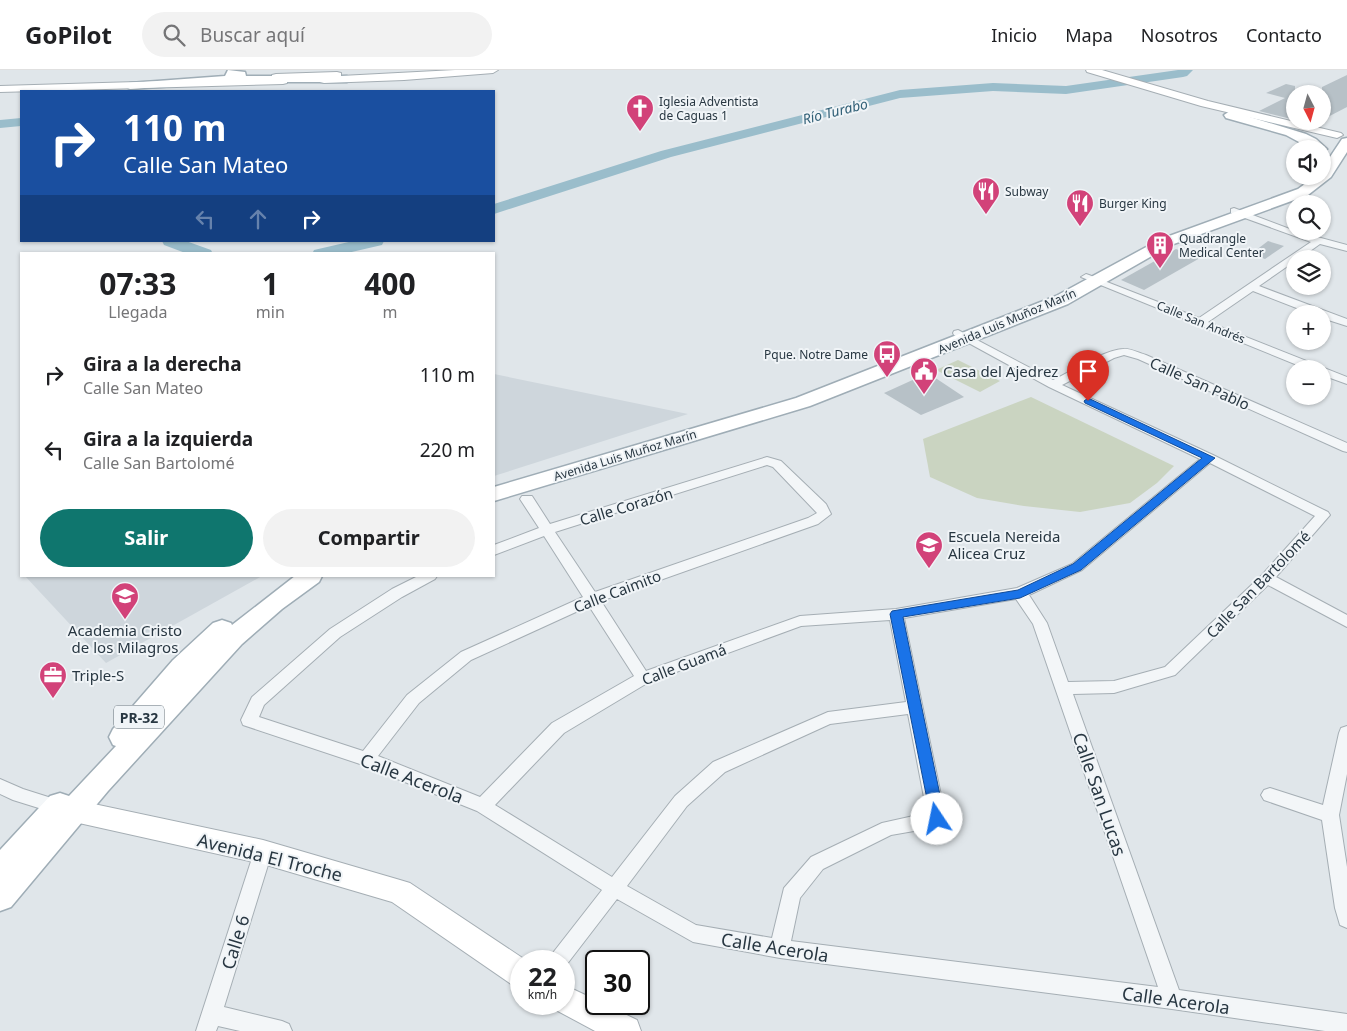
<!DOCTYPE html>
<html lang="es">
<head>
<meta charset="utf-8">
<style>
  body { margin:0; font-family:"Noto Sans",sans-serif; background:#f2f2f2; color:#202124; height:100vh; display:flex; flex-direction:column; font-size:19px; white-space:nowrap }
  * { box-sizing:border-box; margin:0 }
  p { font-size:16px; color:#757577 }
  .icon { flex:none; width:28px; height:28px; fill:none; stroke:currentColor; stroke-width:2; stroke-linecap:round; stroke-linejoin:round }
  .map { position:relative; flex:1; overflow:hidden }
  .panel { position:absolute; left:20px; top:182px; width:475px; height:325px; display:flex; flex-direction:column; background:#fff; border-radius:0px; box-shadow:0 1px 4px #0004 }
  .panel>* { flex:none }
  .hud { position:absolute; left:20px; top:20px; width:475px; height:152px; border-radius:0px; box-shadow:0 1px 4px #0004; background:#1a4fa0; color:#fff; overflow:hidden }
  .needle { width:32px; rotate:174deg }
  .fabs { position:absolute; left:1286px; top:15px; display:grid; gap:10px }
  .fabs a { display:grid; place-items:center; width:45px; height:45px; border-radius:50%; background:#fff; box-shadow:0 1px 4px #0004; font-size:25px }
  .speed { position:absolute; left:510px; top:880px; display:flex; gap:10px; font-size:25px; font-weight:700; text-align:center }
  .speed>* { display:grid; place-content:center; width:65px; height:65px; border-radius:50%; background:#fff; box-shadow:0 1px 4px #0004; line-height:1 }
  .speed small { font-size:12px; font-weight:400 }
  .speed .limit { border:2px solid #111; border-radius:8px; background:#fff; color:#111 }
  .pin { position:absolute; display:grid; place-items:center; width:42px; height:42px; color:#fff; margin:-51px -21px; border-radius:50% 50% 50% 0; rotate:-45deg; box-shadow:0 0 5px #0007 }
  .pin .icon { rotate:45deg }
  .me { position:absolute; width:55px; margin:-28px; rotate:349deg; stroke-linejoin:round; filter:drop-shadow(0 0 4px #0008) }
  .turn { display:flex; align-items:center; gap:18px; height:105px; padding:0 20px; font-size:22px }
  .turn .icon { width:65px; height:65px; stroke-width:2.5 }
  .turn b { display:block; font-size:35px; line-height:42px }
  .lanes { display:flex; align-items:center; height:48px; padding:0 20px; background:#0003; justify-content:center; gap:25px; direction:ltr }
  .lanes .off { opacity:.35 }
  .eta { display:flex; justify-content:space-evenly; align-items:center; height:85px; text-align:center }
  .eta b { font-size:30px; font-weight:700; line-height:35px }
  .primary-button { display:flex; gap:10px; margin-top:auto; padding:10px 20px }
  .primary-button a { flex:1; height:58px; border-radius:30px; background:#0f766e; color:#fff; font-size:20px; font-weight:700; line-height:58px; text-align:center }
  .primary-button a+a { background:#f2f2f2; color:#202124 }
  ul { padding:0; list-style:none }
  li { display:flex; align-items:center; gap:15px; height:75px; padding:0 20px }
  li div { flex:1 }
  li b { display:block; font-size:19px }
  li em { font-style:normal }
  header { display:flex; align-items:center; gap:30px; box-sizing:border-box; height:70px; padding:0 25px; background:#fff; border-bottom:1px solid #e0e0e0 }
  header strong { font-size:24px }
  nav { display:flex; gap:28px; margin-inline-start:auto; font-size:18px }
  .search { width:350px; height:45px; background:#f2f2f2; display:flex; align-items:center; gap:12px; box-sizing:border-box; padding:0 18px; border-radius:28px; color:#757577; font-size:19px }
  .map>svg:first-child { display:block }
</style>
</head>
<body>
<header>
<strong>GoPilot</strong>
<div class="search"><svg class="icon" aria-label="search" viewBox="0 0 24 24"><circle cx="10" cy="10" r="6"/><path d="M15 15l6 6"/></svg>Buscar aquí</div>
<nav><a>Inicio</a><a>Mapa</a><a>Nosotros</a><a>Contacto</a></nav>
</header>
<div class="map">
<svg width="1347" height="961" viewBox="0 0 1347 961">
  <rect width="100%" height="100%" fill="#e0e6ea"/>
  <g fill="#ced6dc">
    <polygon points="494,304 688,344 494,406"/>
    <polygon points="25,506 262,506 106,593"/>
  </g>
  <g fill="#cad4c1">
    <polygon points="958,290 1000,311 980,322 936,300"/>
    <polygon points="1031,327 1174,396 1157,413 1130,433 1080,442 1024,436 977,428 930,407 923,369"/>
  </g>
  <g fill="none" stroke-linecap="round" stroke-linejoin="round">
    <g fill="#9abdcb" fill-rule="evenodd">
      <polygon points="1178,0 1193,0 1187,6 1183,7 1066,24 993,21 900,28 671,87 494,144 494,134 661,81 900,20 993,13 1066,16"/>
      <polygon points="21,48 21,56 0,58 0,50"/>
      <polygon points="162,171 186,171 211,180 213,184 188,184 164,175"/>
      <polygon points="353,171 384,171 382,175 343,184 312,184 314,180"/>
    </g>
  </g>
  <g fill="#b7c1c7">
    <polygon points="1347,5 1347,37 1322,50 1322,17"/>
    <polygon points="1286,14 1295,16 1295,50 1259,41 1285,28 1266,23"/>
    <polygon points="1268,171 1284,176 1265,189 1251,184"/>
    <polygon points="1176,179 1200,188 1144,220 1121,210"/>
    <polygon points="928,303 964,327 921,345 884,323"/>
  </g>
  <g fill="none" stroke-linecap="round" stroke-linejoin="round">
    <g stroke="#a5aeb4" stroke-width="2">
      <g id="street">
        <polygon points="1234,138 1295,161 1347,175 1347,181 1320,174 1299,189 1295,189 1295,191 1259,216 1347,249 1347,256 1322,248 1322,244 1312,244 1253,221 1208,252 1347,307 1347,314 1322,305 1322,299 1307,299 1081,207 1086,204 1089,205 1199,248 1311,172 1231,143 1231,139"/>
        <path d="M958,260L1053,310C1073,301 1101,281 1123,279C1130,278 1139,283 1146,285L1347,373V382L1343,381L1138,289L1124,285L1114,288L1062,315L1213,385L1328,442L1330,445L1276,507L1347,545V557L1268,515L1175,605L1114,623L1073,624L1179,920L1347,944V961H1325L1172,939L780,888L693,872L617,829L564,898V891H549L552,884L602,820L477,741L360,694L243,655L241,650L252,627L330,559L392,519L418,506H437L435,509L402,527L340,567L264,635L259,647L363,681L407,625L461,582L583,527L544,466L494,485V475L539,458L520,429L522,426H532L550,454L767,387L781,391L826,434L831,444L818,454L601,531L646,601L800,546L896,539L1017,518L1072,494L1200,389L1049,317L954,265L953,263L954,261ZM1210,393L1315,446L1262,505L1165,597L1114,611L1068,612L1047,553L1029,525L1082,500ZM767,395L773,397L817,443L808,448L595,522L555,462ZM1016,529L1033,554L1158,917L791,871L800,828L823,799L891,765L937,757L943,754L946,749L904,548ZM589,536L634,606L552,653L480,727L378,686L419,633L471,590ZM890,550L906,632L828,642L713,692L675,726L612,807L495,735L564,663L649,612L801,556ZM908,644L927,743L882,753L811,787L784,818L772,868L696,855L627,816L687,736L725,702L830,654Z"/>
        <polygon points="1347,656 1347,704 1339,745 1347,797 1347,858 1340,855 1335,838 1322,750 1264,730 1261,725 1264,720 1270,718 1323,735 1339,663 1341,658"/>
        <polygon points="0,709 23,719 64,732 67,737 64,742 58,744 13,730 0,724"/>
        <polygon points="263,774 269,776 272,782 224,937 282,951 289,954 292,961 240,961 218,956 216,961 196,961 254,782 257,776"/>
      </g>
    </g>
    <g stroke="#a5aeb4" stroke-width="2">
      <g id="secondary">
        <polygon points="455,0 498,0 493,3 404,10 324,13 320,12 320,9 287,10 287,13 283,14 0,22 0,16 272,8 272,5 276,4 337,2 341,3 341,6"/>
        <polygon points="1086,0 1102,0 1208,31 1341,63 1343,65 1337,68 1201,36 1087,2"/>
        <polygon points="61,727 263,770 400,810 410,813 527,891 521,891 521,918 511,914 392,832 263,794 61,749 52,746 48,738 52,730"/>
        <polygon points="564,915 596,930 596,934 604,934 637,950 641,961 595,961 554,939 551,934 564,934"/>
      </g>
    </g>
    <g stroke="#9fadb6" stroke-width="3">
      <g id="primary">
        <polygon points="228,0 245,2 246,6 347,6 353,9 347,12 232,12 130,19 124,16 130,13 225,6"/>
        <polygon points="1230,41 1306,64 1316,69 1327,79 1322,82 1322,79 1312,79 1286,65 1226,48 1224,45"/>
        <polygon points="1347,68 1347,82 1331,107 1308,125 1171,175 1068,234 810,336 494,431 494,417 796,328 1056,226 1161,169 1298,119 1316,106 1322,106 1322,99 1342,69"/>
        <polygon points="295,506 322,506 319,512 282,539 242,574 108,721 11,837 0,841 0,780 50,726 60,723 69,726 116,676 113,675 109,667 113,659 173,590 213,553 222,550 231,553 232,555"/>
      </g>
    </g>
    <use href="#street" fill="#f3f6f8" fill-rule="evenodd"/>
    <use href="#secondary" fill="#fff" fill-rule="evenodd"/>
    <use href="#primary" fill="#fff" fill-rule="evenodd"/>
  </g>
  <polygon fill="#1a73e8" stroke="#114b97" points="1088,328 1215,388 1081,500 1020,528 903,547 945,749 943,754 937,755 932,754 890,544 892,541 1018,520 1073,494 1202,388 1085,333 1084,331"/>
  <defs>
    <g id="church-pin" transform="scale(1.4375)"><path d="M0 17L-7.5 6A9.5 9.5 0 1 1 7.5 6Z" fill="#d24279" stroke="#f0f4f7"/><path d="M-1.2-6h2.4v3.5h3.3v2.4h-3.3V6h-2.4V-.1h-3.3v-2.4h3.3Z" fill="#fff"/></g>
    <g id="restaurant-pin" transform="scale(1.4375)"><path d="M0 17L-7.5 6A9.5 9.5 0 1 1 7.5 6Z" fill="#d24279" stroke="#f0f4f7"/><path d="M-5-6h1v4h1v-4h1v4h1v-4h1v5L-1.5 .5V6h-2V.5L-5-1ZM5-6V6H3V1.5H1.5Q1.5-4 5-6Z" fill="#fff"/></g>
    <g id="building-pin" transform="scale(1.4375)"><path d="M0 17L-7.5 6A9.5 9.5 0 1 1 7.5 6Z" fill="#d24279" stroke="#f0f4f7"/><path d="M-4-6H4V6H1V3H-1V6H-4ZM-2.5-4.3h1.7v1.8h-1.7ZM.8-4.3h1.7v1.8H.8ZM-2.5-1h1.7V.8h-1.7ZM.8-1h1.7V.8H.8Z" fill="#fff"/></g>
    <g id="bus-pin" transform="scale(1.4375)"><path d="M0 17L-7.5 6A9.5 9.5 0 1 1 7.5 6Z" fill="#d24279" stroke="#f0f4f7"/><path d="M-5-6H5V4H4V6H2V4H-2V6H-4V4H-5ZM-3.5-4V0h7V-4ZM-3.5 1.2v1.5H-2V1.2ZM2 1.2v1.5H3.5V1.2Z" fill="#fff"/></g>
    <g id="civic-pin" transform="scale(1.4375)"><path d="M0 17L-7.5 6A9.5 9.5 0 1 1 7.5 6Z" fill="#d24279" stroke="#f0f4f7"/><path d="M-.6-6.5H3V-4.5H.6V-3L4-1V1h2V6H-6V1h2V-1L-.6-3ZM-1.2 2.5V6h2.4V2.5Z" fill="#fff"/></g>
    <g id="school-pin" transform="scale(1.4375)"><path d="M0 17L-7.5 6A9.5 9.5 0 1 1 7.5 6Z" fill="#d24279" stroke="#f0f4f7"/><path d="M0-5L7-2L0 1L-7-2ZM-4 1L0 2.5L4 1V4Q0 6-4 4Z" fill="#fff"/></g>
    <g id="office-pin" transform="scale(1.4375)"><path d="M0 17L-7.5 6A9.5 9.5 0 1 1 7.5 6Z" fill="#d24279" stroke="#f0f4f7"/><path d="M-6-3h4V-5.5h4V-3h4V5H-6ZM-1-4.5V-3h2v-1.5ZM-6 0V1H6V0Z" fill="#fff"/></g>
  </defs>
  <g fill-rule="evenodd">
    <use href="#church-pin" x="640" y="38"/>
    <use href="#restaurant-pin" x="986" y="121"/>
    <use href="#restaurant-pin" x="1080" y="133"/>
    <use href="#building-pin" x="1160" y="175"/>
    <use href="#bus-pin" x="887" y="284"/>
    <use href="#civic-pin" x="924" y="301"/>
    <use href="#school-pin" x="929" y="475"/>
    <use href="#school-pin" x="125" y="526"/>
    <use href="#office-pin" x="53" y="605"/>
  </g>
  <g text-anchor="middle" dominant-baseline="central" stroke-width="4" stroke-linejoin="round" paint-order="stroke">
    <g font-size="12" fill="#283742" stroke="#f0f4f7" text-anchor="start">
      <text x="659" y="31">Iglesia Adventista<tspan x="659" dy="14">de Caguas 1</tspan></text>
      <text x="1005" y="121">Subway</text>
      <text x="1099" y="133">Burger King</text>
      <text x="1179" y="168">Quadrangle<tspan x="1179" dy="14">Medical Center</tspan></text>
      <text x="868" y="284" text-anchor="end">Pque. Notre Dame</text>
    </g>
    <g font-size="12" fill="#283742" stroke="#f0f4f7">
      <text transform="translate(1007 251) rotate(-23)">Avenida Luis Muñoz Marín</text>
      <text transform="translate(1201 252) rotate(22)">Calle San Andrés</text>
      <text transform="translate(625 385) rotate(-17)">Avenida Luis Muñoz Marín</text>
    </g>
    <g font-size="14" font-style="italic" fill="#316077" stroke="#f0f4f7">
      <text transform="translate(835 41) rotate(-14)">Río Turabo</text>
    </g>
    <rect fill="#f0f4f7" stroke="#647078" stroke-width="1" x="114" y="635.5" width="50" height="23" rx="4"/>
    <g font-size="14" font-weight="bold" fill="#283742">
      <text x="139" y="647">PR-32</text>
    </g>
    <g font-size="15" fill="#283742" stroke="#f0f4f7" text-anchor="start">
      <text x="943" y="301">Casa del Ajedrez</text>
      <text x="948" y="466">Escuela Nereida<tspan x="948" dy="17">Alicea Cruz</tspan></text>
      <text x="125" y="560" text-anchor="middle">Academia Cristo<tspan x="125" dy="17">de los Milagros</tspan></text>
      <text x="72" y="605">Triple-S</text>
    </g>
    <g font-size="15" fill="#283742" stroke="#f0f4f7">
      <text transform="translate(1200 313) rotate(24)">Calle San Pablo</text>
      <text transform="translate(626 436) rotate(-17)">Calle Corazón</text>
      <text transform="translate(1258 514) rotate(-46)">Calle San Bartolomé</text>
      <text transform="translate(617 521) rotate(-21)">Calle Caimito</text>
      <text transform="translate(684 594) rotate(-21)">Calle Guamá</text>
    </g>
    <g font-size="18" fill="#283742" stroke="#f0f4f7">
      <text transform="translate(412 708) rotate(21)">Calle Acerola</text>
      <text transform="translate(1100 724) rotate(71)">Calle San Lucas</text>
      <text transform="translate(270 787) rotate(14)">Avenida El Troche</text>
      <text transform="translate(235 872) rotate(-73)">Calle 6</text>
      <text transform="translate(775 877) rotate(9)">Calle Acerola</text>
      <text transform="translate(1176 930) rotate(8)">Calle Acerola</text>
    </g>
  </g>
</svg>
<div class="fabs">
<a><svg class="needle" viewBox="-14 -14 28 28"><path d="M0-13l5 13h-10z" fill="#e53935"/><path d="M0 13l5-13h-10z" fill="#757577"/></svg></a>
<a><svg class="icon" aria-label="sound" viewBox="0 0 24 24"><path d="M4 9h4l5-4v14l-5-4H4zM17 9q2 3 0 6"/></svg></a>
<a><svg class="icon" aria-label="search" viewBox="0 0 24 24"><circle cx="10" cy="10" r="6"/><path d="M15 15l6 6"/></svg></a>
<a><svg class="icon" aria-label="layers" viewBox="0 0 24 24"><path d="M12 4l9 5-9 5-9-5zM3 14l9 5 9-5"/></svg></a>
<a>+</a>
<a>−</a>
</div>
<div class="speed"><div>22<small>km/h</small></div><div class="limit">30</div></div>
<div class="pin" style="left:1088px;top:331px;background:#d93025"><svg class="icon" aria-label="arrive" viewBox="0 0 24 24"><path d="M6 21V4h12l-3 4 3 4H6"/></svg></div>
<svg class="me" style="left:937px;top:749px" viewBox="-20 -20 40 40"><circle r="19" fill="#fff"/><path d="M0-13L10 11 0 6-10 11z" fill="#1a73e8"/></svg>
<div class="hud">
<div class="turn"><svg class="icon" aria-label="right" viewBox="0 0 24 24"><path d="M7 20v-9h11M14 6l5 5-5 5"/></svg><div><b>110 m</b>Calle San Mateo</div></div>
<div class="lanes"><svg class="icon off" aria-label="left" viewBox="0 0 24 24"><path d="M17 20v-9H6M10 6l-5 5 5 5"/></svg><svg class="icon off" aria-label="ahead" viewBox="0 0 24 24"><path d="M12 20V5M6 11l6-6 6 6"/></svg><svg class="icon" aria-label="right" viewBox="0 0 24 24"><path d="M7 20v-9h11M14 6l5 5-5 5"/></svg></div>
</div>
<section class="panel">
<div class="eta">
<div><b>07:33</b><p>Llegada</p></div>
<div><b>1</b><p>min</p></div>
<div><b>400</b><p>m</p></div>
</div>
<ul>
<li><svg class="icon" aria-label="right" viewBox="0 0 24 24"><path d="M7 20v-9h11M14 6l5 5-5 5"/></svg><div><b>Gira a la derecha</b><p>Calle San Mateo</p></div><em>110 m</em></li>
<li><svg class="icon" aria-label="left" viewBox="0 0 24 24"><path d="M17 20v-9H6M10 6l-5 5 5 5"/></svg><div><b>Gira a la izquierda</b><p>Calle San Bartolomé</p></div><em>220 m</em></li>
</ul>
<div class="primary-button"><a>Salir</a><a>Compartir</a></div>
</section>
</div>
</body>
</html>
